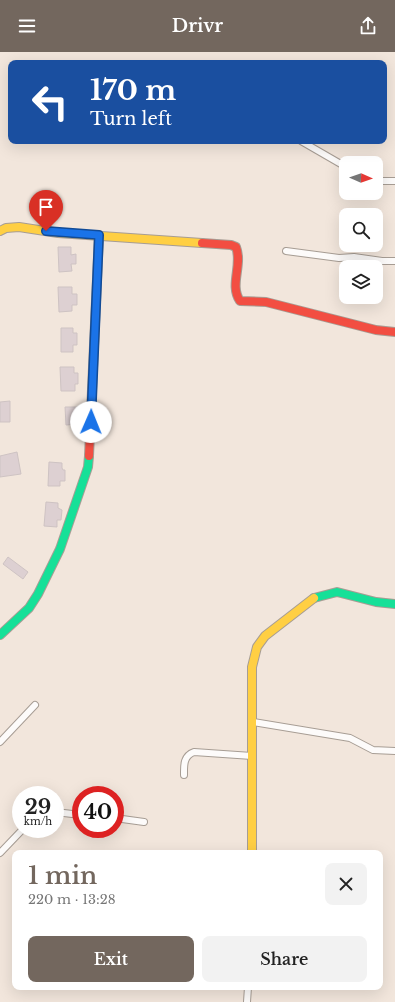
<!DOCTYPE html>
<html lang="en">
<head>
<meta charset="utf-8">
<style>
  body { margin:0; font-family:"Libre Baskerville",serif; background:#f2f2f2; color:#222; height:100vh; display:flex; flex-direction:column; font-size:15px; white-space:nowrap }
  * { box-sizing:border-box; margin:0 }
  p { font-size:13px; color:#767676 }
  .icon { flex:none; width:22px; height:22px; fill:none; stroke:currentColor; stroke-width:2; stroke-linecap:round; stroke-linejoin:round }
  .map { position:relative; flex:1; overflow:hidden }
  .side { position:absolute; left:12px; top:798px; width:371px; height:140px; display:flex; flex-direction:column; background:#fff; border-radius:8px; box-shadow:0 4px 16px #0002 }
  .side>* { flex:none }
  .banner { position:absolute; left:8px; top:8px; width:379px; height:84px; border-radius:8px; box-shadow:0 4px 16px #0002; background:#1a4fa0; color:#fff; overflow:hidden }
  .needle { width:26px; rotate:92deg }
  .fabs { position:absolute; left:339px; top:104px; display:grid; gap:8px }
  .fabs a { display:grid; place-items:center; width:44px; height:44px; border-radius:8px; background:#fff; box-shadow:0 4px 16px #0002; font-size:20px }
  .speed { position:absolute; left:12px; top:734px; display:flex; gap:8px; font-size:20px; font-weight:700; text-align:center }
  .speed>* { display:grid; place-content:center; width:52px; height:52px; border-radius:50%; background:#fff; box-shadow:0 4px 16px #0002; line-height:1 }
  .speed small { font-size:10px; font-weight:400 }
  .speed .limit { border:6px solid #d22; background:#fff; color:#111 }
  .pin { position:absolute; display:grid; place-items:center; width:34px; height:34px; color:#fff; margin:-41px -17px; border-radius:50% 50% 50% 0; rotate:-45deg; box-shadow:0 0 4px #0007 }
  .pin .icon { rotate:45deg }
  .me { position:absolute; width:44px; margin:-22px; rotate:1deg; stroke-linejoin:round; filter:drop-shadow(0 0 3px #0008) }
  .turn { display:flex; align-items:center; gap:14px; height:84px; padding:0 16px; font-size:18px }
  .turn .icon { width:52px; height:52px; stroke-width:2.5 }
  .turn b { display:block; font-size:28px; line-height:34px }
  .round { display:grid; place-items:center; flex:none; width:42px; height:42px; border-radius:8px; background:#f2f2f2 }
  .headline { display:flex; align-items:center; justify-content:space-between; height:68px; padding:0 16px }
  h1 { font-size:24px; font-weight:600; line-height:30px; color:#73675e }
  .primary-button { display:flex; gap:8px; margin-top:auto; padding:8px 16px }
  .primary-button a { flex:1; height:46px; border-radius:8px; background:#73675e; color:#fff; font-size:16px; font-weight:600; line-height:46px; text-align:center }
  .primary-button a+a { background:#f2f2f2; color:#222 }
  header { display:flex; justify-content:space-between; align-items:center; height:52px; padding:0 16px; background:#73675e; color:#fff; font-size:18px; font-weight:600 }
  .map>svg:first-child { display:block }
</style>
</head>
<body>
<header><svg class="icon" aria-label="menu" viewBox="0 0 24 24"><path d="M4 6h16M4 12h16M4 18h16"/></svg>Drivr<svg class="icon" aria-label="share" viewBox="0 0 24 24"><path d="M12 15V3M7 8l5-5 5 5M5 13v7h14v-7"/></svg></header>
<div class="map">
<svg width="395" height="950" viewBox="0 0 395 950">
  <rect width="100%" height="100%" fill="#f2e6dc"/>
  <g fill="#ddd0d2" stroke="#cec3c3">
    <polygon points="58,195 71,195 71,203 76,202 76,212 71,212 72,219 59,220"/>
    <polygon points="58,235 72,235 72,242 77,242 77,253 72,253 72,259 59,260"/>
    <polygon points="61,276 73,276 73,281 77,281 77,293 73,293 73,300 61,300"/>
    <polygon points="60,315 74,315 74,321 78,321 78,332 75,332 75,339 61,339"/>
    <polygon points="10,349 10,370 0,370 0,350"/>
    <polygon points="65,355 78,355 78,372 66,373"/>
    <polygon points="17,400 21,422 0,425 0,404"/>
    <polygon points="49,410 62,411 62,416 63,418 65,418 65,429 60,429 60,434 48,434"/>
    <polygon points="46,450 58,451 58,456 62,458 61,468 57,468 57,475 44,474"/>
    <polygon points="8,505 28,520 23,527 3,512"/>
  </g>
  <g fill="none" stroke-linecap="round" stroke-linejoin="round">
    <g stroke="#a79d94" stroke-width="8">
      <g id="street">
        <polyline points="301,89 346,115"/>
        <polyline points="376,129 395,129"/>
        <polyline points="286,199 339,206 354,205 382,209 395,209"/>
        <polyline points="253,670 350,686 373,698 395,699"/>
        <polyline points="0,690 35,653"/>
        <path d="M184,723C184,714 183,704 194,700L252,704"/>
        <polyline points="55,760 81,763"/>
        <polyline points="115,766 144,770"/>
        <polyline points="0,801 23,777"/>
        <polyline points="247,950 248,935"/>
      </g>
    </g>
    <g stroke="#a79d94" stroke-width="10">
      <g id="fast">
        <polyline points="314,546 337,540 376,550 395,552"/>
        <polyline points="0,583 29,556 38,542 60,497 88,415 89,404"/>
      </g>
    </g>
    <g stroke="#a79d94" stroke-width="10">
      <g id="slow">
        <polyline points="0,179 6,176 19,175 58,181 202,191"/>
        <polyline points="252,801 252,615 257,595 265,584 314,546"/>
      </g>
    </g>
    <g stroke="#a79d94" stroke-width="10">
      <g id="jam">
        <path d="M202,191L231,193L236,195C243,213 229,233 240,249L266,250L376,278L395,280"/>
        <polyline points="89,404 99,183"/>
      </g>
    </g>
    <use href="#street" stroke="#fdfbfa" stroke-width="6"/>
    <use href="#fast" stroke="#16e098" stroke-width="8"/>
    <use href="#slow" stroke="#ffcf43" stroke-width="8"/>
    <use href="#jam" stroke="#f24e42" stroke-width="8"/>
  </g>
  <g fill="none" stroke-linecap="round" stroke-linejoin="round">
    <g stroke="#114b97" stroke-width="10">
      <polyline id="route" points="46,179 99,183 91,370"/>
    </g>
    <use href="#route" stroke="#1a73e8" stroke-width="7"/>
  </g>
</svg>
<div class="fabs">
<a><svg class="needle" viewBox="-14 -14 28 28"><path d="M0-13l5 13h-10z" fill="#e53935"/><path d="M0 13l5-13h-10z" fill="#767676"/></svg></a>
<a><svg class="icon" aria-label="search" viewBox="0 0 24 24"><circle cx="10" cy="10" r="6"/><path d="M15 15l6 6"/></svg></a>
<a><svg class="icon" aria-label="layers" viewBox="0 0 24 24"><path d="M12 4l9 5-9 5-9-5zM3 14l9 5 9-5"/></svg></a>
</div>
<div class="speed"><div>29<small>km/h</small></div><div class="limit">40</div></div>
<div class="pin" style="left:46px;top:179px;background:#d93025"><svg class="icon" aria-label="arrive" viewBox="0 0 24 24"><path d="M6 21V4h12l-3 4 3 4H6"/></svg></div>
<svg class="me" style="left:91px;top:370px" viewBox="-20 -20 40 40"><circle r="19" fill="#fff"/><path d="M0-13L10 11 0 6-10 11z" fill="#1a73e8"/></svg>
<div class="banner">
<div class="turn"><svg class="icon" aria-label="left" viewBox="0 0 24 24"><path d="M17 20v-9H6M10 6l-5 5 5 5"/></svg><div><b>170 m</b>Turn left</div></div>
</div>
<section class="side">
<div class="headline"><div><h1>1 min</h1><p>220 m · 13:28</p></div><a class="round"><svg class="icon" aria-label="close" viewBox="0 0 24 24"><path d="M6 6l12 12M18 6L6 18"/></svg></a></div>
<div class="primary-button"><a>Exit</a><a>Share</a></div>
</section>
</div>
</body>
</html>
